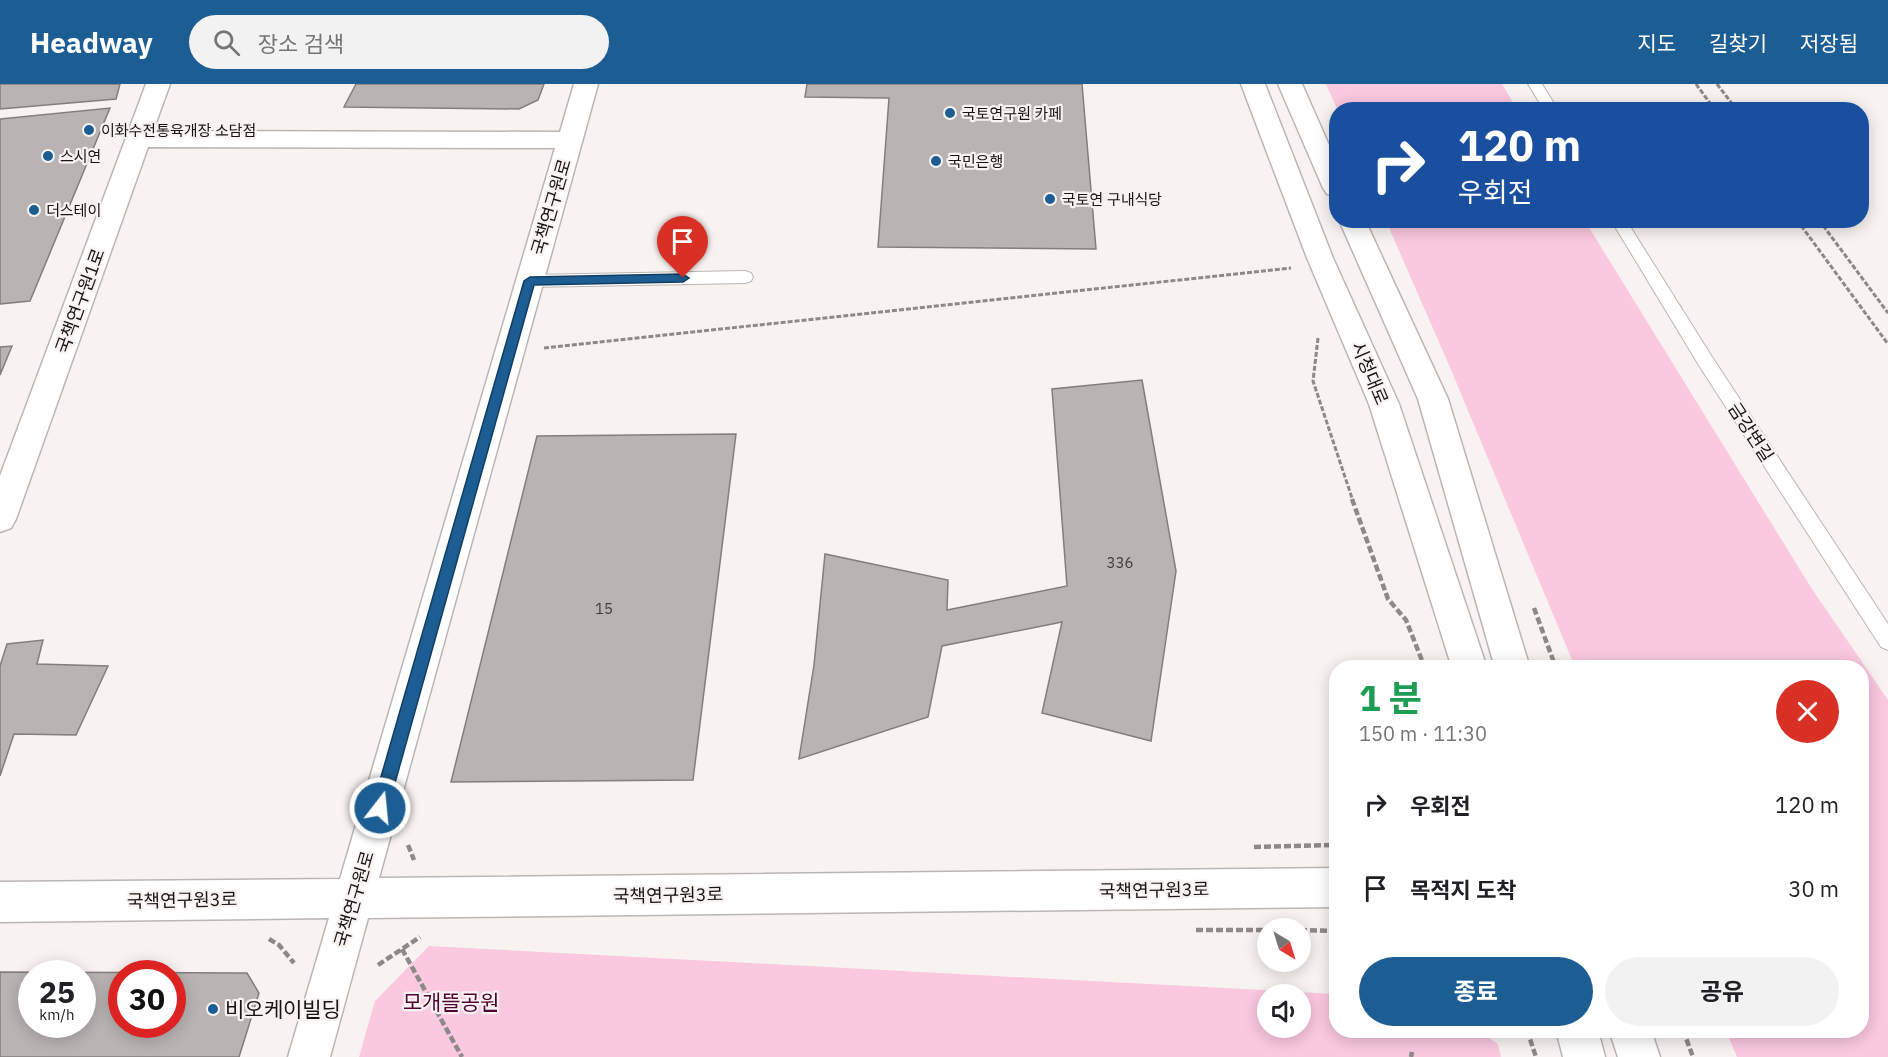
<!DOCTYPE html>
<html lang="ko">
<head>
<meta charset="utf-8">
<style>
  body { margin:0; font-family:"IBM Plex Sans","Noto Sans KR",sans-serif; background:#f2f2f2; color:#202124; height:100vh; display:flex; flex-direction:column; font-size:22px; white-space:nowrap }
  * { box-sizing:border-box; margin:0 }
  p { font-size:20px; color:#757577 }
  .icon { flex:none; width:33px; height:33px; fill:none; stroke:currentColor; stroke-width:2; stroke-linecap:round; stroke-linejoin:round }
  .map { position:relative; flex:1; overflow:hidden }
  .panel { position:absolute; left:1329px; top:576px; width:540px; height:378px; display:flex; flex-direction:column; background:#fff; border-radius:24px; box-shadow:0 3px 15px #0003 }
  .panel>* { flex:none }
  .top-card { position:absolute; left:1329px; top:18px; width:540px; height:126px; border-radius:24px; box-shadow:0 3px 15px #0003; background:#1a4fa0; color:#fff; overflow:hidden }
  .needle { width:39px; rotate:142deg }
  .fabs { position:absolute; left:1257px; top:834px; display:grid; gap:12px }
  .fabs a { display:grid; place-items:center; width:54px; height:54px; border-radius:50%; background:#fff; box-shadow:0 3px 15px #0003; font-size:30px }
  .speed { position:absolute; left:18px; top:876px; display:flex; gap:12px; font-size:30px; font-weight:700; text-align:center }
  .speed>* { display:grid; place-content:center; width:78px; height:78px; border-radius:50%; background:#fff; box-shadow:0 3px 15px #0003; line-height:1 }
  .speed small { font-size:15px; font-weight:400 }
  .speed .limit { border:9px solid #d22; background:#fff; color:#111 }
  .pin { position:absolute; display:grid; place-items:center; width:51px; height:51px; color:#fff; margin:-62px -26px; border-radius:50% 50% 50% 0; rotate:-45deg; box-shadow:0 0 6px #0007 }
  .pin .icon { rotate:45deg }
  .me { position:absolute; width:66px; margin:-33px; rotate:16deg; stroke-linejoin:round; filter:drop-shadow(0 0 4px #0008) }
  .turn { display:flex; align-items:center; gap:21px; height:126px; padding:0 30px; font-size:27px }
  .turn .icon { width:78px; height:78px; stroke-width:2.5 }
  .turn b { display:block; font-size:42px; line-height:51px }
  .round { display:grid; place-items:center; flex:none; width:63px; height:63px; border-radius:32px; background:#f2f2f2 }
  .overview { display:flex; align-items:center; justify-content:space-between; height:102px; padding:0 30px }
  h1 { font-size:36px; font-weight:700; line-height:45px; color:#1e9e55 }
  .action { display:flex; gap:12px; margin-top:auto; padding:12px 30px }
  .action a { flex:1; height:69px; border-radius:36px; background:#1c5e93; color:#fff; font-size:24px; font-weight:700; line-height:69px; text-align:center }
  .action a+a { background:#f2f2f2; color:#202124 }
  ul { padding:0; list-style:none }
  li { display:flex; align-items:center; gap:18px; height:84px; padding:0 30px }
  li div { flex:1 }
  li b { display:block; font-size:22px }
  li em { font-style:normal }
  header { display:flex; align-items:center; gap:36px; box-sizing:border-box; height:84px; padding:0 30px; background:#1c5e93; color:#fff }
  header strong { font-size:28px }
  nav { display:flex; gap:33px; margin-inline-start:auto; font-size:21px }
  .search { width:420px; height:54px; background:#f2f2f2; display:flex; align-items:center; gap:15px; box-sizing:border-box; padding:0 21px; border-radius:33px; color:#757577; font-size:22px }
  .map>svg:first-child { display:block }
</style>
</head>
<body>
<header>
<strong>Headway</strong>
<div class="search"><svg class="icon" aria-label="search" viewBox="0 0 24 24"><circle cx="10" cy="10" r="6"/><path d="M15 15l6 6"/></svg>장소 검색</div>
<nav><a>지도</a><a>길찾기</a><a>저장됨</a></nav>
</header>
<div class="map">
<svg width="1888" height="973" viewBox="0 0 1888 973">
  <rect width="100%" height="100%" fill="#f8f3f0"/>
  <g fill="#fac8df" fill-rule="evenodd">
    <polygon points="1326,0 1502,0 1517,25 1337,25"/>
    <polygon points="1386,137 1585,137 1810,502 1888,616 1888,973 1737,973 1726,947 1862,946 1862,584 1575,583 1449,281"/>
    <path d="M429,862L1336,910V946L1478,947L1498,960L1501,973H359L375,917ZM1300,910V944H1268V910Z"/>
  </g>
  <g fill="#b9b4b3" stroke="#837d7d" stroke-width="1.5" fill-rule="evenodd">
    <polygon points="0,0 120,0 116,15 0,25"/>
    <polygon points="356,0 544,0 538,16 519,25 344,23"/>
    <polygon points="807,0 1082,0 1096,165 878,163 889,14 805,13"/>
    <polygon points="110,24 30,217 0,220 0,35"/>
    <polygon points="12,262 0,291 0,263"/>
    <polygon points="1142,296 1176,487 1151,657 1042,629 1062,538 942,562 928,633 799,675 814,581 825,470 948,496 947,526 1067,502 1052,305"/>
    <polygon points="736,350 693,696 451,698 537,352"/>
    <polygon points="43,556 37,580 108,582 76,651 14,650 0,692 0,582 7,560"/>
    <path d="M0,888L247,889L259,909L239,973H0ZM32,890H82V940H32ZM122,890H172V940H122Z"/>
  </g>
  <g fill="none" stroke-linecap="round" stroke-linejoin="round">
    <g stroke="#bbb6b3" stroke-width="2">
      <g id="service">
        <polygon points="1528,0 1542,0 1558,26 1544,26"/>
        <polygon points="1611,136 1626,136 1712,273 1888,540 1888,566 1881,563 1700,283"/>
        <polygon points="745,187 751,189 753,193 751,197 745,199 530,203 524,201 522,197 524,193 530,191"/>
      </g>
    </g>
    <g stroke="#bbb6b3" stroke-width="3">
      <polygon id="minor" points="146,0 170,0 153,47 560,48 574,0 598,0 379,794 1336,784 1336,823 368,834 330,973 288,973 329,834 0,838 0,798 340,795 555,64 148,63 16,435 11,444 0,448 0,392"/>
    </g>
    <g stroke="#bbb6b3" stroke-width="3">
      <g id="tertiary">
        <polygon points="1241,0 1265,0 1333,174 1399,320 1487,584 1452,584 1369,320 1307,174"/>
        <polygon points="1278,0 1302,0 1336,77 1336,112 1327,110 1323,104"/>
        <polygon points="1339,136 1365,136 1448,315 1530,584 1495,584 1418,315"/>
        <polygon points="1556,946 1598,946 1605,973 1563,973"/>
        <polygon points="1609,946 1651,946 1660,973 1618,973"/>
      </g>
    </g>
    <g stroke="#8c8987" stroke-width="3" stroke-dasharray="5 2" stroke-linecap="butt">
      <polyline points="1696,0 1715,26"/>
      <polyline points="1717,0 1737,26"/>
      <polyline points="1797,136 1888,260"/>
      <polyline points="1819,136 1888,229"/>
      <polyline points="1318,254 1313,297 1353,417"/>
      <polyline points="544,264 1291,184"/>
    </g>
    <g stroke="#8c8987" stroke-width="4.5" stroke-dasharray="7 3" stroke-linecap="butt">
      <polyline points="1352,415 1388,515 1406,536 1425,584"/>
      <polyline points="1534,524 1556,584"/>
      <polyline points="408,761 414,776"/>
      <polyline points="1254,763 1336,761"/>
      <polyline points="1196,846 1268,846"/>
      <polyline points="1300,846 1336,847"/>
      <polyline points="269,855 279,861 294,879"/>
      <polyline points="402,865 462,973"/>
      <polyline points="378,881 420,853"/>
      <polyline points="1527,946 1536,973"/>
      <polyline points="1683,946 1693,973"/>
      <polyline points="1411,973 1412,968"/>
    </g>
    <use href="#service" fill="#fff" fill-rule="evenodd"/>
    <use href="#minor" fill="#fff" fill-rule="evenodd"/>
    <use href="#tertiary" fill="#fff" fill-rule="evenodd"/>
  </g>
  <polygon fill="#1c5e93" stroke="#123d60" stroke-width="1.5" points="683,190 689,194 683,198 534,201 388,724 385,729 380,731 374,729 372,724 524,197 530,193"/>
  <g fill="#1c5e93" stroke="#f8f3f0" stroke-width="2">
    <circle cx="950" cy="29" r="6"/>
    <circle cx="89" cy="46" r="6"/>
    <circle cx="48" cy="72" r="6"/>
    <circle cx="936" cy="77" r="6"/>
    <circle cx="1050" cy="115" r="6"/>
    <circle cx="34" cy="126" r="6"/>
    <circle cx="213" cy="925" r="6"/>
  </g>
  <g text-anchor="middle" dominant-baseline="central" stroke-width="4.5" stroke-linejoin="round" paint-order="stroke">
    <g font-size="15" fill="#161514" stroke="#f8f3f0" text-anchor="start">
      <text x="962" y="29">국토연구원 카페</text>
      <text x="101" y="46">이화수전통육개장 소담점</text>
      <text x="60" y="72">스시연</text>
      <text x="948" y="77">국민은행</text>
      <text x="1062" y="115">국토연 구내식당</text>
      <text x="46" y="126">더스테이</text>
    </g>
    <g font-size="15" fill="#3f3d3c">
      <text x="1120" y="478">336</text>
      <text x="604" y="524">15</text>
    </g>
    <g font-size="18" fill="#161514" stroke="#f8f3f0">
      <text transform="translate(551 123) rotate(-74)">국책연구원로</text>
      <text transform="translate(80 217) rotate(-70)">국책연구원1로</text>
      <text transform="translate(1370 289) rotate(67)">시청대로</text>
      <text transform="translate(1751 348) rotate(57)">금강변길</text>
      <text transform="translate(1154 806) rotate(-1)">국책연구원3로</text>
      <text transform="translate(668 811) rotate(-1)">국책연구원3로</text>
      <text transform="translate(354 815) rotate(-74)">국책연구원로</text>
      <text transform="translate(182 816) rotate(-1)">국책연구원3로</text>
    </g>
    <g font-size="21" fill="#4f0433" stroke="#f8f3f0">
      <text x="451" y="918">모개뜰공원</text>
    </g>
    <g font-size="21" fill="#161514" stroke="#f8f3f0" text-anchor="start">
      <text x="225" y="925">비오케이빌딩</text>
    </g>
  </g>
</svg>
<div class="fabs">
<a><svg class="needle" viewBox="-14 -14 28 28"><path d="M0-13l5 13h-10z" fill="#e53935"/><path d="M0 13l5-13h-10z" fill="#757577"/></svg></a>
<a><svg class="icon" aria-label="sound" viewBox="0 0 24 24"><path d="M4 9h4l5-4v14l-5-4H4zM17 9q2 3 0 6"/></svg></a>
</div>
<div class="speed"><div>25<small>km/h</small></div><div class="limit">30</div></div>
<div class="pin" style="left:683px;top:194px;background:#d93025"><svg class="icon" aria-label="arrive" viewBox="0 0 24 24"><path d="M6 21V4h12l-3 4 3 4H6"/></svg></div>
<svg class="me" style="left:380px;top:724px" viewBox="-20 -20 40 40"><circle r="17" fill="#1c5e93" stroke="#fff" stroke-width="3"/><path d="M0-11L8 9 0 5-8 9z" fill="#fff"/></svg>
<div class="top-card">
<div class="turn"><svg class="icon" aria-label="right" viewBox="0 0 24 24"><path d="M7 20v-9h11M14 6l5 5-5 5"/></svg><div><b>120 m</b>우회전</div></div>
</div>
<section class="panel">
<div class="overview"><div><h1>1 분</h1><p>150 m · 11:30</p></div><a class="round" style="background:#d93025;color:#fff"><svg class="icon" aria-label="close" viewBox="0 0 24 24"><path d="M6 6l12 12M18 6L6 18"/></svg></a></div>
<ul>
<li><svg class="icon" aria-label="right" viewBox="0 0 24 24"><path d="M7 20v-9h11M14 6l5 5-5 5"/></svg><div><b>우회전</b></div><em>120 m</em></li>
<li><svg class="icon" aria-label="arrive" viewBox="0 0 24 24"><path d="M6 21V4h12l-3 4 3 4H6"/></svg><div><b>목적지 도착</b></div><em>30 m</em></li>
</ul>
<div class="action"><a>종료</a><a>공유</a></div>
</section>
</div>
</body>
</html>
